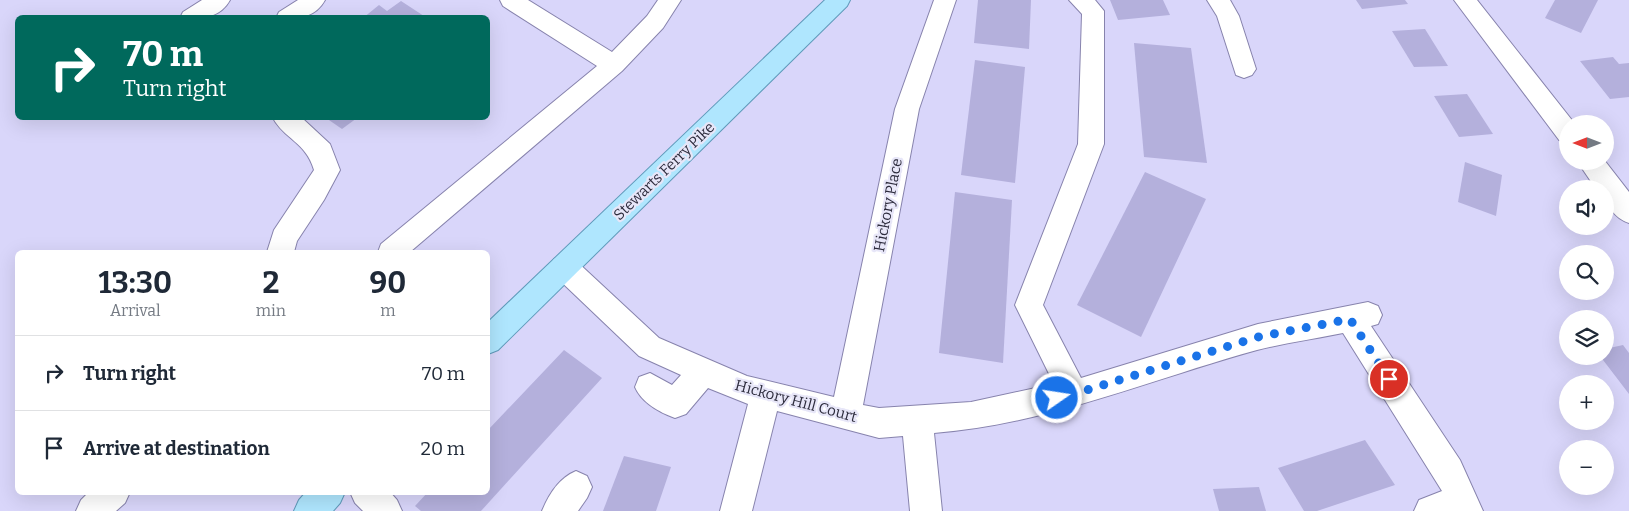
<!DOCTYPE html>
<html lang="en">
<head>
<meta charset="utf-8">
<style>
  body { margin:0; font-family:Bitter,serif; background:#f6f6f7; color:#1f2937; height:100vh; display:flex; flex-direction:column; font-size:19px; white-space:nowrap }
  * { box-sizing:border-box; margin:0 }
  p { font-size:16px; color:#747a83 }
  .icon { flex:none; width:28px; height:28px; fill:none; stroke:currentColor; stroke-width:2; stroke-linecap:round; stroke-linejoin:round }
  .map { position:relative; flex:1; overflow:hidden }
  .drawer { position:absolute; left:15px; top:250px; width:475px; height:245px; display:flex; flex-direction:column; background:#fff; border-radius:8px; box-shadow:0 5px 20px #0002 }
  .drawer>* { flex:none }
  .hud { position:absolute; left:15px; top:15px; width:475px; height:105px; border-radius:8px; box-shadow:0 5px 20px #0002; background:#00695c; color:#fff; overflow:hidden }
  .needle { width:32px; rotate:270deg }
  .fabs { position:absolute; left:1559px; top:115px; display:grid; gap:10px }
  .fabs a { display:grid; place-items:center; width:55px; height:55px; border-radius:50%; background:#fff; box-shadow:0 5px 20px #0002; font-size:25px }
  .pin { position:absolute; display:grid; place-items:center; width:42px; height:42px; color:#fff; margin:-21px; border:2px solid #fff; border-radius:50%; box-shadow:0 1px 5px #0007 }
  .me { position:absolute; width:55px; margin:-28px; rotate:77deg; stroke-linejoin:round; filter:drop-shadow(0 0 4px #0008) }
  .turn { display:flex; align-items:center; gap:18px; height:105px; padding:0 25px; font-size:22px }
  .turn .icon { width:65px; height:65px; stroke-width:2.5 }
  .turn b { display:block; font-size:35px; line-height:42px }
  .eta { display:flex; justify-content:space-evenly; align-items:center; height:85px; text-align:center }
  .eta b { font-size:30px; font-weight:700; line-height:35px }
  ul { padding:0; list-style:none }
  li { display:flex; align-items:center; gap:15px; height:75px; padding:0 25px; border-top:1px solid #e0e1e3 }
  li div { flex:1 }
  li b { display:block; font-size:19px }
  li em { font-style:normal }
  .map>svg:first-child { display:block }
</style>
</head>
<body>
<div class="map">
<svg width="1629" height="511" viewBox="0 0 1629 511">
  <rect width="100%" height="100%" fill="#d9d6fa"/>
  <g fill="#b4b0dc">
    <polygon points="978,0 1031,0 1029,49 974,43"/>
    <polygon points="1110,0 1163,0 1170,15 1118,20"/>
    <polygon points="1356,0 1405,0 1408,4 1362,9"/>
    <polygon points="1555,0 1598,0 1581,33 1545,18"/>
    <polygon points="401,1 427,18 363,18 379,5 387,11"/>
    <polygon points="1425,29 1448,66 1414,67 1392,31"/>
    <polygon points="1134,43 1191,48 1207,163 1144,157"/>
    <polygon points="1613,57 1619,64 1629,63 1629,97 1610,99 1580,61"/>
    <polygon points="975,60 1025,67 1015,183 961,175"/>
    <polygon points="1467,94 1493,134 1459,137 1434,96"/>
    <polygon points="326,118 357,118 342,129"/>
    <polygon points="1465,162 1502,175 1496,216 1458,202"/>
    <polygon points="1145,172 1206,199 1141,337 1077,305"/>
    <polygon points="955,192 1012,200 1003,363 939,353"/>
    <polygon points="1623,345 1629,353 1629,394 1600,356 1605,356 1605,349"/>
    <polygon points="564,350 602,378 481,511 421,511 415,506 428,492 488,492 488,430"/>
    <polygon points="1365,440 1395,485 1317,511 1304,511 1278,468"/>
    <polygon points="624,456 671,467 656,511 603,511"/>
    <polygon points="1259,487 1266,511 1219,511 1213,489"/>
  </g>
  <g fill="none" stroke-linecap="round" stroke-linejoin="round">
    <g stroke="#8783ad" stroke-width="2">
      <g id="minor">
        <path d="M202,0H230C219,20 200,18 180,18L183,12Z"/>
        <path d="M298,0H325C314,20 296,18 276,18L279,12Z"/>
        <polygon points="500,0 528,0 612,52 647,16 658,0 681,0 663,28 622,71 410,252 378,252 381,244 597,66 503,6"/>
        <path d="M934,0H956L919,109L863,405L879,408L971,402L1054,384L1015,305L1078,144L1082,14L1069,0H1095L1104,11V144L1043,305L1081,378L1258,324L1368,302L1378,306L1382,315L1378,324L1371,326L1460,460L1483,511H1414L1419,500L1442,491L1343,333C1314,339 1285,343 1257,350C1148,380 1048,424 934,433L942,511H910L903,436L879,438L777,411L752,511H720L748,404L708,388L686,414L675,418C659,412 642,403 635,387L639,377L650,373L672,385L681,375L639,356L554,275L550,267L554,259L564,255L574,259L659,338L747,376L834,397L895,109Z"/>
        <polygon points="1207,0 1230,0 1239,16 1256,69 1252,75 1244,78 1236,75 1217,16"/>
        <polygon points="1454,0 1477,0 1575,124 1568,124 1568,143 1559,140"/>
        <path d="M273,118H302L330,144L340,170L324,200L297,241L294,252H267L274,230L314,170C306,142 284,139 273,118Z"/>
        <path d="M1577,161H1605L1629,192V223C1614,218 1605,204 1605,189H1596Z"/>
        <path d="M576,471L587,476L592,487L587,498L578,511H542C549,494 559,478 576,471Z"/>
        <polygon points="89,492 130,492 125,503 116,511 76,511 81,500"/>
        <polygon points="350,492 390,492 397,500 402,511 363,511 355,503"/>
      </g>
    </g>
    <g stroke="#5f9aba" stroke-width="2">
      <g id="major">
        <polygon points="825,0 850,0 847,6 498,350 488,354 488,322"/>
        <polygon points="306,492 345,492 340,503 333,511 294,511 299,500"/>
      </g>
    </g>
    <use href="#minor" fill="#fff" fill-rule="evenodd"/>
    <use href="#major" fill="#afe6fe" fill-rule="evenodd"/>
  </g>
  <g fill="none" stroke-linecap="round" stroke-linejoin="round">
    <polyline stroke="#1a73e8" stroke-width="9" stroke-dasharray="0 16.2" points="1057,398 1074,394 1258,337 1350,319 1389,379"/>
  </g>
  <g text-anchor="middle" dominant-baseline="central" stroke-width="4.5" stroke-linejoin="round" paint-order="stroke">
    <g font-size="15" fill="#2d2c3d" stroke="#e7e6f8">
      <text transform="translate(664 171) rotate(-44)">Stewarts Ferry Pike</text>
      <text transform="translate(888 205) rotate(-79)">Hickory Place</text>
      <text transform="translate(796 401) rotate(15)">Hickory Hill Court</text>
    </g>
  </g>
</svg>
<div class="fabs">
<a><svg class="needle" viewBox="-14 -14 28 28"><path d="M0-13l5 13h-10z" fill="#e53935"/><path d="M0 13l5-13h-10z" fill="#747a83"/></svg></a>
<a><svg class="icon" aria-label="sound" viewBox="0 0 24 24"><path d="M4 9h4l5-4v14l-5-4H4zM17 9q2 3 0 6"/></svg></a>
<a><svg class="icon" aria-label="search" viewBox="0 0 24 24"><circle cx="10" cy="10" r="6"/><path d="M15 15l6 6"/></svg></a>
<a><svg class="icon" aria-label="layers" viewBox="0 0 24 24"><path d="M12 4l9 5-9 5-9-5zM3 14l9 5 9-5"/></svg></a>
<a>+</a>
<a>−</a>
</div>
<div class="pin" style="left:1389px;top:379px;background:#d93025"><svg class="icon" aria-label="arrive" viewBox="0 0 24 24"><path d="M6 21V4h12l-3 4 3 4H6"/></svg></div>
<svg class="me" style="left:1057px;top:398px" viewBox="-20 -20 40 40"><circle r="17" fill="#1a73e8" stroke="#fff" stroke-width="3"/><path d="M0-11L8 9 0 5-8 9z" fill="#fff"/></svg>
<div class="hud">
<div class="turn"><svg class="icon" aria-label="right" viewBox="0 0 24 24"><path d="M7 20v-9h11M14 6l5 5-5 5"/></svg><div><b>70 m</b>Turn right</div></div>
</div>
<section class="drawer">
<div class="eta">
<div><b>13:30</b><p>Arrival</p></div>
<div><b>2</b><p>min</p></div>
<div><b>90</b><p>m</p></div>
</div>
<ul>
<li><svg class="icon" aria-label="right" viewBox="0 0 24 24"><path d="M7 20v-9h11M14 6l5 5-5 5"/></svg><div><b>Turn right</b></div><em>70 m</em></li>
<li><svg class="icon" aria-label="arrive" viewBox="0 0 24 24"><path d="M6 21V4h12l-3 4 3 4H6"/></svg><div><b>Arrive at destination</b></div><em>20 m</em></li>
</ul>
</section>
</div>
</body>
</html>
